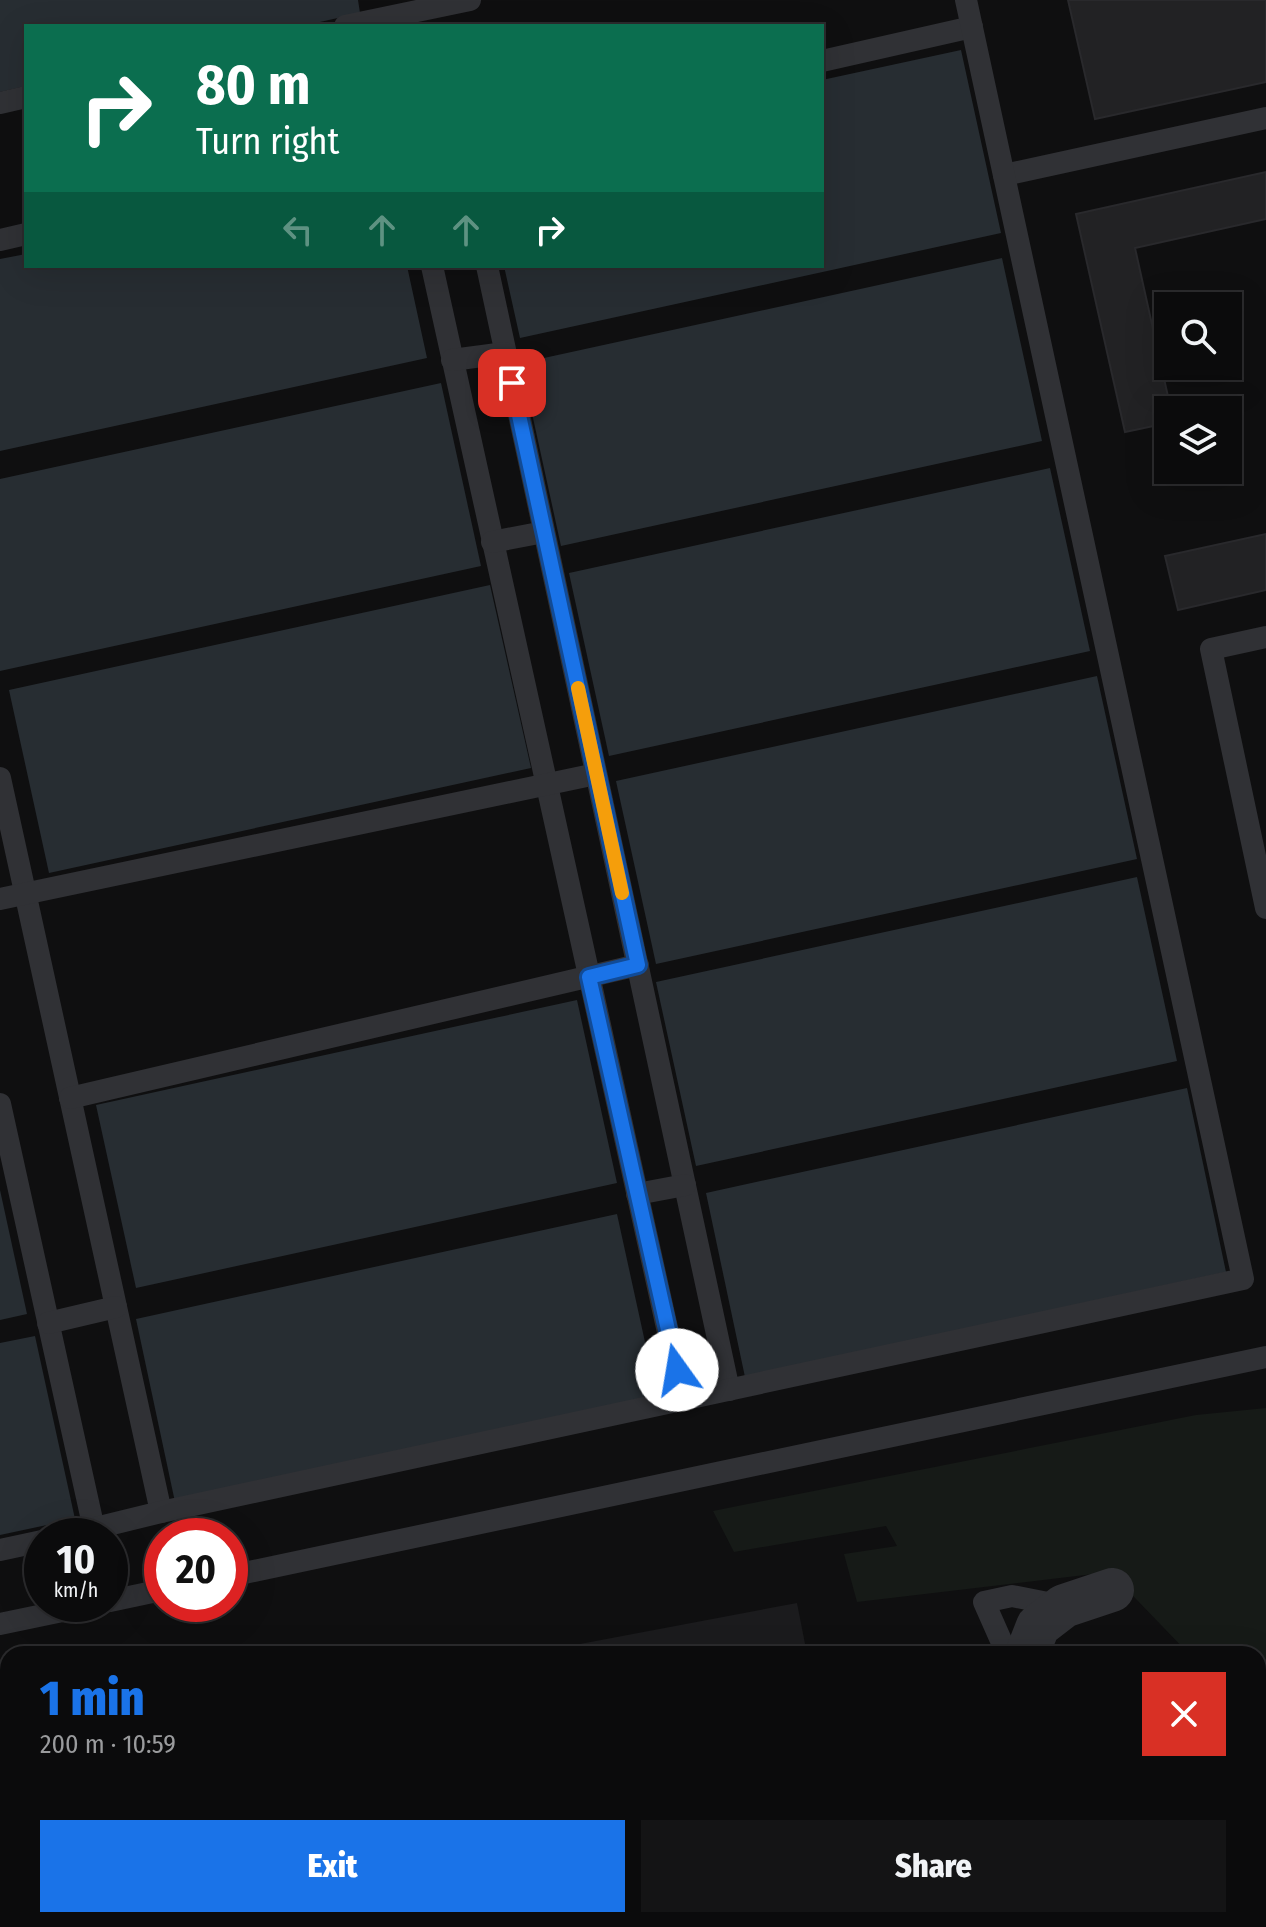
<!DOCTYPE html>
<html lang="en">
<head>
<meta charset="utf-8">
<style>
  body { margin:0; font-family:"Fira Sans Condensed",sans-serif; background:#141415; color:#f1f3f6; height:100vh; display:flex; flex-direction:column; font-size:30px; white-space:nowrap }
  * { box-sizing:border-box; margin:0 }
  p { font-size:26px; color:#9a9b9d }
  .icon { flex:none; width:44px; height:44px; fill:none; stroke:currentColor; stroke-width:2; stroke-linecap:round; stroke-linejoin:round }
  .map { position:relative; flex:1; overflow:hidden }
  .sheet { position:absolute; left:0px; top:1646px; width:1266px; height:282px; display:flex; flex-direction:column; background:#0b0b0c; border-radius:24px 24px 0 0; box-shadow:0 8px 32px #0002,0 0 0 2px #2b2b2d }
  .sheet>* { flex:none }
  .banner { position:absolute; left:24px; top:24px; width:800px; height:244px; border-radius:0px; box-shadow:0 8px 32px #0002,0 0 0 2px #2b2b2d; background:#0b6e4f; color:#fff; overflow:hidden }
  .buttons { position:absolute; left:1154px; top:292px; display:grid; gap:16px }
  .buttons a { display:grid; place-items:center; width:88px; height:88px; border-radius:0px; background:#0b0b0c; box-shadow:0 8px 32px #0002,0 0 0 2px #2b2b2d; font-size:40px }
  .speed { position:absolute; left:24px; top:1518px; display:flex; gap:16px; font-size:40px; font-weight:700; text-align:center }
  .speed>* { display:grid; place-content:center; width:104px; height:104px; border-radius:50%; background:#0b0b0c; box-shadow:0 8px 32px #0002,0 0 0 2px #2b2b2d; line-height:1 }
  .speed small { font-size:20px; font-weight:400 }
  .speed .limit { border:12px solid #d22; background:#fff; color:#111 }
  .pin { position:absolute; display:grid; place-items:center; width:68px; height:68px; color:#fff; margin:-34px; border-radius:16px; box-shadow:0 4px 12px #0006 }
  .me { position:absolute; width:88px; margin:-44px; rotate:347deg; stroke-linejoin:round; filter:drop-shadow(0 0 6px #0008) }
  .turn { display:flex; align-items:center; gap:28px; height:168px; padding:0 40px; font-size:36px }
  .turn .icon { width:104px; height:104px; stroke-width:2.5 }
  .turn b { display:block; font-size:56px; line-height:68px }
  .lanes { display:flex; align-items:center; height:76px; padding:0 40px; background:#0003; justify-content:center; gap:40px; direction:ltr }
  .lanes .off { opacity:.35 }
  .round { display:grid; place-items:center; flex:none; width:84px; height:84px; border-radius:0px; background:#141415 }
  .overview { display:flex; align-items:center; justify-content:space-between; height:136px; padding:0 40px }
  h1 { font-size:48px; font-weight:800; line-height:60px; color:#1a73e8 }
  .cta { display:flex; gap:16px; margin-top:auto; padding:16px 40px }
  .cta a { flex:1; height:92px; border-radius:0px; background:#1a73e8; color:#fff; font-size:32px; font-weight:800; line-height:92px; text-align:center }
  .cta a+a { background:#141415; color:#f1f3f6 }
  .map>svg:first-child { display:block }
</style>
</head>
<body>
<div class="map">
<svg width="1266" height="1927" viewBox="0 0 1266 1927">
  <rect width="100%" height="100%" fill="#0f0f10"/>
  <g fill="#1b1b1d">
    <polygon points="797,1603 807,1654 527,1654"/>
    <polygon points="8,1752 8,1920 765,1920 765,1927 0,1927 0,1753"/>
  </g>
  <polygon fill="#161a17" points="1266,1408 1266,1734 1258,1725 1258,1654 1189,1654 1110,1572 857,1602 844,1554 897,1546 886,1526 734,1552 713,1511 1196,1415"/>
  <g fill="#272d32">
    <polygon points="0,0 358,0 360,13 302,26 26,26 26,86 0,92"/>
    <polygon points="961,50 1001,233 520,338 504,266 822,266 822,80"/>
    <polygon points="26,254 26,266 407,266 427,358 0,451 0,259"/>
    <polygon points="1002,258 1042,441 561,546 521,363"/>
    <polygon points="441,383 481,566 0,671 0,479"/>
    <polygon points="1050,468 1090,651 609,756 569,573"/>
    <polygon points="490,585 531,768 49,873 9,690"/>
    <polygon points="1097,676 1137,859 656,964 616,781"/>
    <polygon points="1137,877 1177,1061 696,1166 656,982"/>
    <polygon points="577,1000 617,1183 136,1288 96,1105"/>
    <polygon points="1187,1088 1226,1272 745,1377 706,1193"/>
    <polygon points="0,1190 27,1314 0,1320"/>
    <polygon points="617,1214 657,1397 175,1502 136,1319"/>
    <polygon points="35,1336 75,1519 0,1535 0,1343"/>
  </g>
  <g fill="#222224" stroke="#29292c" stroke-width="2">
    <polygon points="1068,0 1266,0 1266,82 1095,119"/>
    <polygon points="1266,172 1266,219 1135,248 1171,410 1168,410 1168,423 1125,432 1076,214"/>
    <polygon points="1266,534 1266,590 1178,610 1165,556"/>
    <rect x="1258" y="1764" width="8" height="149"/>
    <polygon points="8,1787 8,1824 2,1788"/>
    <polygon points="25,1920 489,1920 489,1924 471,1927 26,1927"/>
    <polygon points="586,1920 644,1920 645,1927 586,1927"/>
    <polygon points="728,1920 749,1920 750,1927 673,1927"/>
  </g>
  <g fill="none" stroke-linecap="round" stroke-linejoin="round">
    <g stroke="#303135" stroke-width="22">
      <polyline points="345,26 470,0"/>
      <polyline points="822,61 972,27"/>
      <polyline points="0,103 26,97"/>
      <polyline points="1004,175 1266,118"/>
      <polyline points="0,240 26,234"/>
      <polyline points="432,266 683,1400"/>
      <polyline points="487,266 729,1390"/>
      <polyline points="452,360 505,353"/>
      <polyline points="492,542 544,532"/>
      <polyline points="1266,637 1211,649 1266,908"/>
      <polyline points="0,778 161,1512"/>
      <polyline points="0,899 596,774"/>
      <polyline points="70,1098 638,965"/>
      <polyline points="0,1104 94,1529"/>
      <polyline points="637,1194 685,1185"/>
      <polyline points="48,1323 116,1307"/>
      <polyline points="63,1536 161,1512 1243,1279 966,0"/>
      <polyline points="0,1550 42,1541"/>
      <polyline points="230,1576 1266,1357"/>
      <polyline points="110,1601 162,1590"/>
      <polyline points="0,1624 96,1604"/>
      <polyline points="1007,1654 984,1602 1012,1596 1063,1606"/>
      <polyline points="0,1774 8,1773"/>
      <polyline points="521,1920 522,1927"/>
      <polyline points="575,1920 576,1927"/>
    </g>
    <g stroke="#303135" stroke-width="44">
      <polyline points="1027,1654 1038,1626 1064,1606 1112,1590"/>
      <polyline points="1035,1920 1035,1927"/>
    </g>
  </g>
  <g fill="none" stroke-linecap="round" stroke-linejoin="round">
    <g stroke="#114b97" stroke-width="20">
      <polyline id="route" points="512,383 638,965 589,977 677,1370"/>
    </g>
    <use href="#route" stroke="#1a73e8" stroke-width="14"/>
    <polyline stroke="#f59e0b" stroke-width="14" points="578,688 622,893"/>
  </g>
</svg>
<div class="buttons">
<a><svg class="icon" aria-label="search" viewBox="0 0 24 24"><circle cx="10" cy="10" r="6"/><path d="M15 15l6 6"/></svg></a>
<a><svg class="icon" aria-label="layers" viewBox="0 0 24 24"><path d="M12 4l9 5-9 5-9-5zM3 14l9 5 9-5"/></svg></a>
</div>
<div class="speed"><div>10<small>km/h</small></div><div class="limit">20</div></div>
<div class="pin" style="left:512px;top:383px;background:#d93025"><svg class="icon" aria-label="arrive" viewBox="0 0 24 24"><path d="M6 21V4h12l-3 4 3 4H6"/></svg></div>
<svg class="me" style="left:677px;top:1370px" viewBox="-20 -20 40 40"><circle r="19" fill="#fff"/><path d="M0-13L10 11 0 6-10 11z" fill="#1a73e8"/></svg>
<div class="banner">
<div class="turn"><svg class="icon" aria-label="right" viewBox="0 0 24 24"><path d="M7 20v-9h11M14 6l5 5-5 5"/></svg><div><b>80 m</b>Turn right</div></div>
<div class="lanes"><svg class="icon off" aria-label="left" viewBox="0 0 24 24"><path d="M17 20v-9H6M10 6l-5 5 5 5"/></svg><svg class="icon off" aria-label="ahead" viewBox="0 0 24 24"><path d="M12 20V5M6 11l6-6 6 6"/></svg><svg class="icon off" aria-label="ahead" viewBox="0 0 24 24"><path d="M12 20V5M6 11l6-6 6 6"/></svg><svg class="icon" aria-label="right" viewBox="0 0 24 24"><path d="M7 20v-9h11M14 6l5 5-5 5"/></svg></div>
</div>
<section class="sheet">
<div class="overview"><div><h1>1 min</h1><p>200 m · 10:59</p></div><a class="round" style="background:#d93025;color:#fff"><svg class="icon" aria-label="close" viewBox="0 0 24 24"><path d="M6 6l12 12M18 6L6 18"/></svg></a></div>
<div class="cta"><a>Exit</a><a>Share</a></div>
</section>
</div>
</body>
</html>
